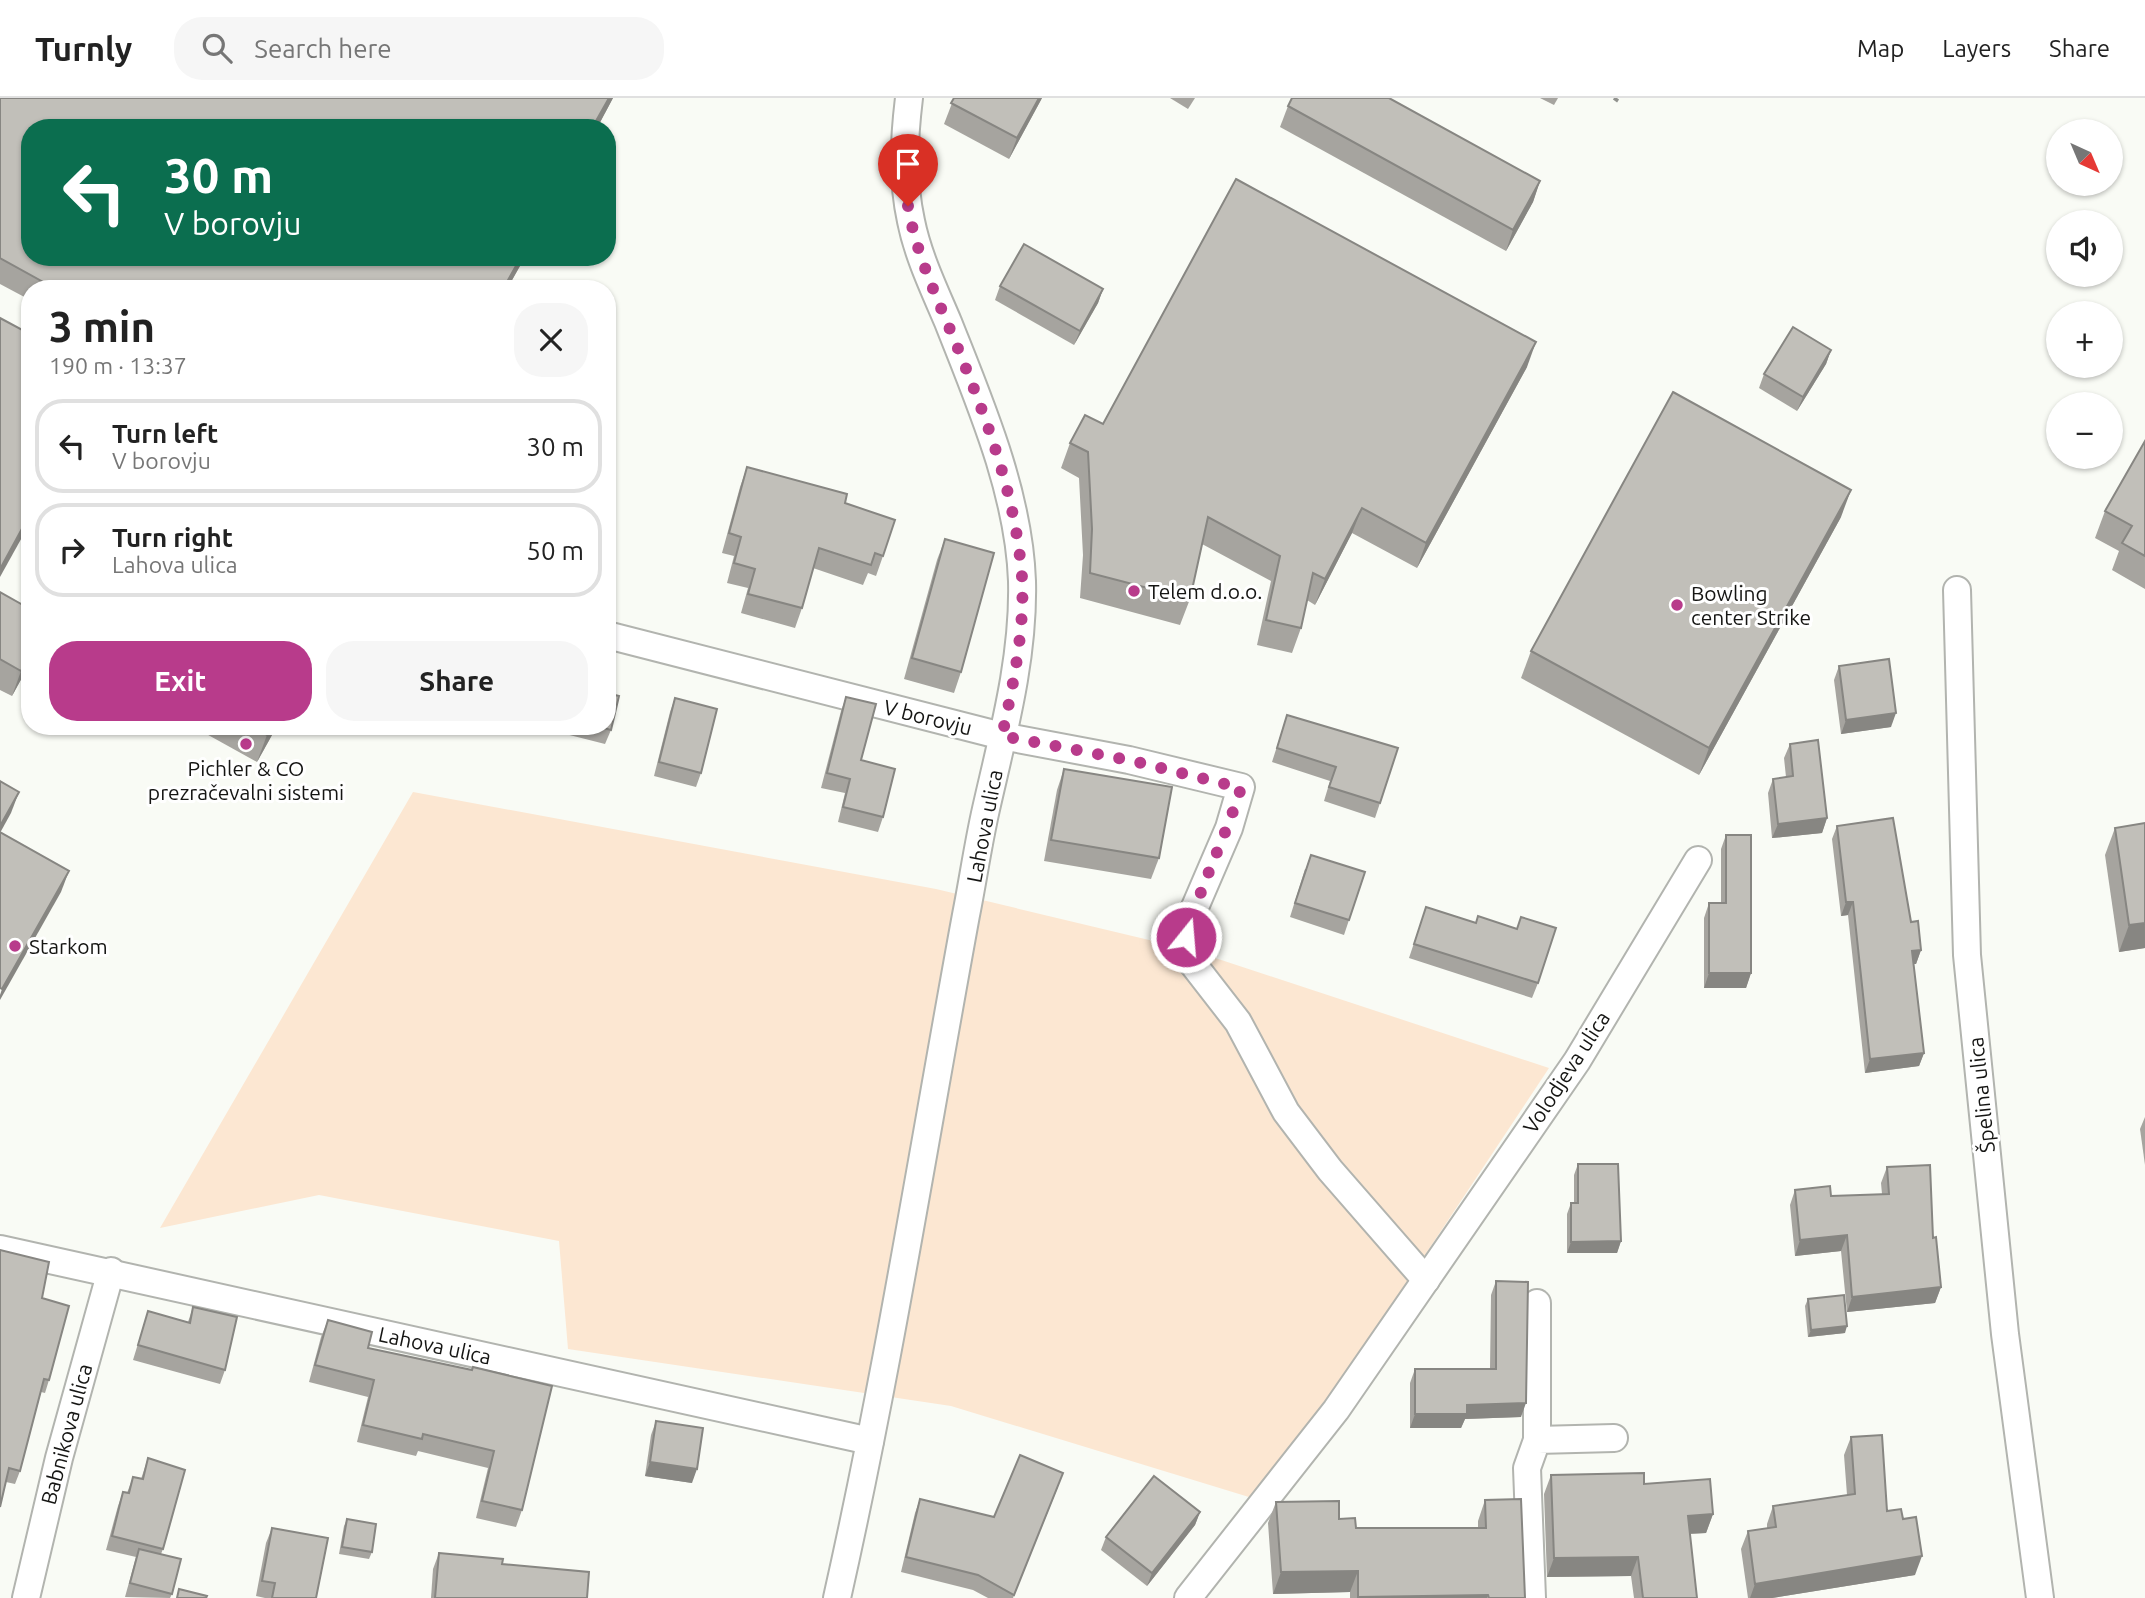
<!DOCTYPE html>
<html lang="en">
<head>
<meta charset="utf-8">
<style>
  body { margin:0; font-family:Ubuntu,sans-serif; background:#f6f6f6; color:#222; height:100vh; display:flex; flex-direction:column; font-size:26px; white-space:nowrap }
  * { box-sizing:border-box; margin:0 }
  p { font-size:23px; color:#767676 }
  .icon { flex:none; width:38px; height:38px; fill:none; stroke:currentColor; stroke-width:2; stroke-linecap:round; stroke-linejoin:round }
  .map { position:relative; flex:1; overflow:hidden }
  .sheet { position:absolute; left:21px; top:182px; width:595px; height:455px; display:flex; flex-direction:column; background:#fff; border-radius:28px; box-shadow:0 2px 5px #0004 }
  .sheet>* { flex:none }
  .banner { position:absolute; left:21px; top:21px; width:595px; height:147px; border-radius:28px; box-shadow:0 2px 5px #0004; background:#0b6e4f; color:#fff; overflow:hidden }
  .needle { width:46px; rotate:136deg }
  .tools { position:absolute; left:2046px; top:21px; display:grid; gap:14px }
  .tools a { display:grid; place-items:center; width:77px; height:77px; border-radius:50%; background:#fff; box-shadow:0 2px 5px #0004; font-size:35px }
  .pin { position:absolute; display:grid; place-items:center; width:60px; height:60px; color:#fff; margin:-72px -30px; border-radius:50% 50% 50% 0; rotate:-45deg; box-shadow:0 0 7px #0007 }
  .pin .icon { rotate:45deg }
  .me { position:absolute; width:77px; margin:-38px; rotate:17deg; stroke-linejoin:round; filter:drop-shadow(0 0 5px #0008) }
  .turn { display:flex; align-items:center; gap:24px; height:147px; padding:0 28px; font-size:32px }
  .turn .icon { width:91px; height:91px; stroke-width:2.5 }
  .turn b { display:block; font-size:49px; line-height:60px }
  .round { display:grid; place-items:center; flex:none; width:74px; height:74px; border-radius:28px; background:#f6f6f6 }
  .overview { display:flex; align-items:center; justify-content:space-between; height:119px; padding:0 28px }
  h1 { font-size:42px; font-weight:700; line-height:52px }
  .cta { display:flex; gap:14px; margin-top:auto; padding:14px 28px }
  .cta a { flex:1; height:80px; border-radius:28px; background:#b83b8b; color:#fff; font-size:28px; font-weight:700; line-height:80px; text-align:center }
  .cta a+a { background:#f6f6f6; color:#222 }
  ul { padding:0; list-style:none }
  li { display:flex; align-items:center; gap:21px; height:94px; margin:0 14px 10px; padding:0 14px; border:4px solid #e0e0e0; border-radius:28px }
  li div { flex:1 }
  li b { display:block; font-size:26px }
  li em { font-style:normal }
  header { display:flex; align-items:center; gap:42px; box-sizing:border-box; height:98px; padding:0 35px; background:#fff; border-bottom:2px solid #e0e0e0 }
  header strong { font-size:33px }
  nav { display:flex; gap:38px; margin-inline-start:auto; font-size:24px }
  .search { width:490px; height:63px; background:#f6f6f6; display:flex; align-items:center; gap:18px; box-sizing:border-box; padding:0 24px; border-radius:28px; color:#767676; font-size:26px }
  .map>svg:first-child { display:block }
</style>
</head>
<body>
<header>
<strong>Turnly</strong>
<div class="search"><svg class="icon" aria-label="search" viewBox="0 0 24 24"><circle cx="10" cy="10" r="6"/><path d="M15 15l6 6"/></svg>Search here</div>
<nav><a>Map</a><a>Layers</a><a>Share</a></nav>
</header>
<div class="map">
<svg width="2145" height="1500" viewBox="0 0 2145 1500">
  <rect width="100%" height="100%" fill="#f9fbf5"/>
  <polygon fill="#fce7d2" points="413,694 936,791 1191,852 1549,970 1262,1403 951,1308 568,1251 559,1143 319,1097 160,1130"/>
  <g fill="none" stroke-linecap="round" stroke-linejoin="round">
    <g stroke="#b2b4af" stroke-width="30">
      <g id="street">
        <polyline points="1957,492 1967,857 2005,1236 2040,1500"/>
        <polyline points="607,537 1002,638 1129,662 1241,689 1229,730 1192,816 1186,857 1238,924 1286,1014 1330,1072 1426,1182"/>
        <polyline points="0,1151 870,1343"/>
        <polyline points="1537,1205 1537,1342"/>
        <polyline points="26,1500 59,1360 111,1173"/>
        <path d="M837,1500C888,1274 924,1045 966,817C973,782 978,746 986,711C1003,636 1024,560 1022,483C1019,395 980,305 948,224C934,191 918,158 911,123C902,82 904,41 909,0"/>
        <polyline points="1188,1500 1336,1312 1577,963 1698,762"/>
        <polyline points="1532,1500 1527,1370 1537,1342 1614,1340"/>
      </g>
    </g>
    <use href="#street" stroke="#fff" stroke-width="26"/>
    <polyline stroke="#91928e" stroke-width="5" stroke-dasharray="14 7" stroke-linecap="butt" points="1615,3 1617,0"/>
  </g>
  <g fill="#a6a49f">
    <polygon points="0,0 613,0 597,30 30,30 525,159 507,191 30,191 30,202 0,186"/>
    <polygon points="954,0 1042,0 1009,61 944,26"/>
    <polygon points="1170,0 1195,0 1188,11"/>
    <polygon points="1540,0 1558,0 1554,7"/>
    <polygon points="1288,8 1540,83 1533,104 1506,153 1280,29"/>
    <polygon points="1000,188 1103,191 1098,205 1074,247 995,202"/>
    <polygon points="1831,252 1826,266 1797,313 1759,290 1764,276"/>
    <polygon points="1527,269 1417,470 1352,435 1315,507 1307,502 1301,530 1292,555 1257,547 1271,483 1202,446 1190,501 1180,527 1080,500 1083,457 1079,380 1061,370 1070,345 1103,326"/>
    <polygon points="2145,343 2145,491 2112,472 2119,453 2095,440 2105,413"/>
    <polygon points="747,369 845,405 883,458 876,478 868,475 863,487 813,470 802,510 795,530 741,515 748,490 727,485 734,458 722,455 740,389"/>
    <polygon points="1841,419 1699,677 1521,580 1531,553"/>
    <polygon points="945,441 961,574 954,595 904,581 937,462"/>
    <polygon points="0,494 30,565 12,598 0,592"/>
    <polygon points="1839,568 1891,629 1841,636 1834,582"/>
    <polygon points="846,599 861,662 883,719 878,734 838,724 845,695 821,690 841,613"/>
    <polygon points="675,600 701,675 696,689 654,678 670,614"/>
    <polygon points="1287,617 1380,705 1375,720 1324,703 1330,683 1272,664"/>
    <polygon points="192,628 277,628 257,664"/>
    <polygon points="534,628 607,628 611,632 605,646"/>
    <polygon points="1790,646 1827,720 1822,735 1772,740 1768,695 1773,681 1786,679 1784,660"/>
    <polygon points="1064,671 1159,760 1151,781 1044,763 1057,692"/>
    <polygon points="2145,725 2145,850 2119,854 2105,757 2115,730"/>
    <polygon points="1837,728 1911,824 1921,852 1916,866 1913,866 1924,955 1919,968 1865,975 1848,817 1841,818 1832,741"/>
    <polygon points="1726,737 1751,875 1746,890 1704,890 1704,820 1709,805 1721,805 1721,751"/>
    <polygon points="1305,771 1365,774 1344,837 1290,819"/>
    <polygon points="1426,809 1538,885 1532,900 1409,860"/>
    <polygon points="2145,1019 2145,1067 2140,1031"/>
    <polygon points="1578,1066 1621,1143 1617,1155 1567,1155 1567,1116 1571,1105 1574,1105 1574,1077"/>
    <polygon points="1887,1069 1933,1140 1941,1189 1935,1205 1847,1214 1841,1153 1795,1158 1790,1107 1795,1092 1831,1098 1882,1096 1881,1085"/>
    <polygon points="1496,1183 1521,1319 1465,1321 1461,1330 1410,1330 1410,1285 1415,1271 1490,1271 1491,1197"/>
    <polygon points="42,1200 49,1282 45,1295 41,1294 20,1373 15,1386 6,1384"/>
    <polygon points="1808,1201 1845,1235 1808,1239 1805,1208"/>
    <polygon points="193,1209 225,1272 220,1286 133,1262 148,1213 188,1224"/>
    <polygon points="328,1222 368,1250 472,1272 522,1412 516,1429 476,1420 488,1370 418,1353 416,1358 357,1344 368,1299 309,1284 321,1239"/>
    <polygon points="656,1323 692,1385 645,1378 651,1337"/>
    <polygon points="1851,1339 1887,1413 1903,1421 1915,1477 1772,1500 1748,1500 1741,1451 1748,1433 1767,1430 1767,1426 1773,1408 1847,1397 1844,1357"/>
    <polygon points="148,1360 163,1451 161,1456 172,1496 170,1500 125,1499 136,1459 106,1452 118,1408 123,1394 127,1395 133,1379 141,1381"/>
    <polygon points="1551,1377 1644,1386 1713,1416 1706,1435 1690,1436 1697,1500 1634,1500 1631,1478 1547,1479 1544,1396"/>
    <polygon points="1058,1389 1013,1500 988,1500 973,1492 901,1474 915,1415 920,1401 994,1419"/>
    <polygon points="1485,1402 1525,1500 1350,1500 1350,1494 1273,1496 1268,1425 1276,1404 1339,1421 1356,1430 1478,1430 1478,1423"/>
    <polygon points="1200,1414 1195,1427 1147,1488 1101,1452 1106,1439"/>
    <polygon points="347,1421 372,1454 369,1461 339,1456 344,1428"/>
    <polygon points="272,1430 316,1500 265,1500 256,1498 266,1445"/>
    <polygon points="439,1455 502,1466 587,1500 431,1500 433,1471"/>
  </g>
  <g fill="#878682">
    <polygon points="609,0 613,0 597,30 592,30"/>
    <polygon points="1039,0 1042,0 1009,61 1017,40"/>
    <polygon points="1540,83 1533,104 1506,153 1513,132"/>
    <polygon points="521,159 525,159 507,191 503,191"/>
    <polygon points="1103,191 1098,205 1074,247 1080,233"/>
    <polygon points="1536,244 1527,269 1417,470 1426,445"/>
    <polygon points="1831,252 1826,266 1797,313 1803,299"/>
    <polygon points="1851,392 1841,419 1699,677 1709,650"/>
    <polygon points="1362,410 1352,435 1315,507 1325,481"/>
    <polygon points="30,416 30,425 0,479 0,471"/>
    <polygon points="30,557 30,565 12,598 21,573"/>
    <polygon points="1896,615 1891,629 1841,636 1846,622"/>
    <polygon points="272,628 277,628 257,664 267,637"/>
    <polygon points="19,694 11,715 0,735 0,728"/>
    <polygon points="1827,720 1822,735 1772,740 1778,726"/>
    <polygon points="69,773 61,794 0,902 0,897 2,891"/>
    <polygon points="1846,804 1853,804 1848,817 1841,818"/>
    <polygon points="2145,825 2145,850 2119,854 2129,827"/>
    <polygon points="1921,852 1916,866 1907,866 1912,853"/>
    <polygon points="1709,875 1751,875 1746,890 1704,890"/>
    <polygon points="1924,955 1919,968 1865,975 1870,961"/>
    <polygon points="1847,1137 1841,1153 1795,1158 1800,1142"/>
    <polygon points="1621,1143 1617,1155 1567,1155 1571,1144"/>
    <polygon points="1941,1189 1935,1205 1847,1214 1852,1199"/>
    <polygon points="1847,1228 1845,1235 1808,1239 1811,1232"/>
    <polygon points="1526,1305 1521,1319 1465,1321 1461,1330 1410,1330 1415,1316 1467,1307"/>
    <polygon points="650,1364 697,1371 692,1385 645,1378"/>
    <polygon points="1200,1414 1195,1427 1147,1488 1152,1475"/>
    <polygon points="1713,1416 1706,1435 1681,1436 1688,1418"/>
    <polygon points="1922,1458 1915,1477 1772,1500 1750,1500 1755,1486"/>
    <polygon points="1638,1459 1631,1478 1547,1479 1554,1460"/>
    <polygon points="1358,1473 1350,1494 1273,1496 1281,1474"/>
    <polygon points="1488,1497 1487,1500 1357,1500 1358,1499"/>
  </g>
  <g fill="#c1bfb9" stroke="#878682" stroke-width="2">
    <polygon points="0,0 609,0 592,30 30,30 30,159 521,159 503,191 56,191 0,160"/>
    <polygon points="954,0 1039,0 1017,40 951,5"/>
    <polygon points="1292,0 1389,0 1540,83 1513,132 1288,8"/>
    <polygon points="1236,81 1536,244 1426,445 1362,410 1325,481 1313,475 1301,530 1266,522 1280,458 1208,419 1190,501 1090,475 1092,431 1088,354 1070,345 1085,317 1103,326"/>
    <polygon points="1024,146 1103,191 1080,233 1000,188"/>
    <polygon points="0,220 30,236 30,416 0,471"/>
    <polygon points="1793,229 1831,252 1803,299 1764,276"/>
    <polygon points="1673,294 1851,392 1709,650 1531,553"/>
    <polygon points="2145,343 2145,458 2122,445 2132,428 2105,413"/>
    <polygon points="747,369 847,396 845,405 895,422 883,458 875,455 871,467 819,450 802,510 748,496 755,471 734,465 741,439 729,435"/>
    <polygon points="945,441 994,455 961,574 912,560"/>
    <polygon points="0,494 30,511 30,557 21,573 0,561"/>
    <polygon points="1889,561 1896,615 1846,622 1839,568"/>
    <polygon points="607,595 619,598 611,632 596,628 607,628"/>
    <polygon points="846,599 876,606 861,662 895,671 883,719 843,709 850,681 827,675"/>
    <polygon points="675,600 717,611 701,675 659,664"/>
    <polygon points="1287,617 1398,650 1380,705 1329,689 1336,669 1277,650"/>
    <polygon points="251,628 272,628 267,637"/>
    <polygon points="1818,642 1827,720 1778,726 1773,681 1793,678 1790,646"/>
    <polygon points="1064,671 1172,689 1159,760 1051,742"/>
    <polygon points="0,683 19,694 0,728"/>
    <polygon points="1893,720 1911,824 1918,823 1921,852 1912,853 1924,955 1870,961 1853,804 1846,804 1837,728"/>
    <polygon points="2145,725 2145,825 2129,827 2115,730"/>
    <polygon points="0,734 69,773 2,891 0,890"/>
    <polygon points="1726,737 1751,737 1751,875 1709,875 1709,805 1726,805"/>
    <polygon points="1311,757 1365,774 1349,822 1295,805"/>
    <polygon points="1426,809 1476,825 1478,818 1517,831 1521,819 1556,830 1538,885 1414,846"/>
    <polygon points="1578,1066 1618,1066 1621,1143 1571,1144 1571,1105 1578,1105"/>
    <polygon points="1930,1067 1933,1140 1936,1139 1941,1189 1852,1199 1847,1137 1800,1142 1795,1092 1830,1088 1831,1098 1889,1096 1887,1069"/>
    <polygon points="0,1152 49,1164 42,1200 69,1208 49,1282 44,1281 20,1373 9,1370 0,1409"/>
    <polygon points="1496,1183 1528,1184 1526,1305 1467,1307 1467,1316 1415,1316 1415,1271 1496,1271"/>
    <polygon points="1844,1197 1847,1228 1811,1232 1808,1201"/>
    <polygon points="193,1209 237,1219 225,1272 138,1247 148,1213 190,1225"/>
    <polygon points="328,1222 372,1234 368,1250 472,1272 473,1269 552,1288 522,1412 482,1403 494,1353 423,1336 422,1341 363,1327 374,1282 315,1267"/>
    <polygon points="656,1323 703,1330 697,1371 650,1364"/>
    <polygon points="1882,1337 1887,1413 1901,1411 1903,1421 1916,1419 1922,1458 1755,1486 1748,1433 1776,1429 1773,1408 1855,1396 1851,1339"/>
    <polygon points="1020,1357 1063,1375 1014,1497 978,1477 906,1459 920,1401 994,1419"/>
    <polygon points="148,1360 185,1372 163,1451 112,1438 123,1394 129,1395 133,1379 143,1381"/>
    <polygon points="1644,1375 1644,1386 1710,1381 1713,1416 1688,1418 1697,1500 1643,1500 1638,1459 1554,1460 1551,1377"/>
    <polygon points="1154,1378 1200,1414 1152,1475 1106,1439"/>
    <polygon points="1521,1401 1525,1500 1489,1500 1488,1497 1358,1499 1358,1473 1281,1474 1276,1404 1339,1403 1339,1421 1355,1420 1356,1430 1486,1430 1485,1402"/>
    <polygon points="347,1421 376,1426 372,1454 342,1449"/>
    <polygon points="272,1430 328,1440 316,1500 272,1500 275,1485 262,1483"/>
    <polygon points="139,1451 181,1461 172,1496 130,1485"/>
    <polygon points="439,1455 503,1461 502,1466 589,1474 587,1500 435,1500"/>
    <polygon points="179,1491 207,1498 206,1500 177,1500"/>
  </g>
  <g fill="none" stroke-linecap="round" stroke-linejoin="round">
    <path stroke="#b83b8b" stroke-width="12" stroke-dasharray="0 21.6" d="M908,108C917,162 943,212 963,263C991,333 1016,403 1022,479C1025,532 1013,587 1002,638L1129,662L1241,690C1225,741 1200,788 1186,839"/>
  </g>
  <g fill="#b83b8b" stroke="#fff" stroke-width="2.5">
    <circle cx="1134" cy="493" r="7"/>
    <circle cx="1677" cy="507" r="7"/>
    <circle cx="246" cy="646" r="7"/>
    <circle cx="15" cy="848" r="7"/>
  </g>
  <g text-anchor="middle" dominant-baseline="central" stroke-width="6" stroke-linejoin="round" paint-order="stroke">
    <g font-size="21" fill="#151513" stroke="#fff" text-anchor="start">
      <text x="1148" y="493">Telem d.o.o.</text>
      <text x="1691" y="495">Bowling<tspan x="1691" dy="24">center Strike</tspan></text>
      <text x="246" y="670" text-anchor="middle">Pichler &amp; CO<tspan x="246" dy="24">prezračevalni sistemi</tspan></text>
      <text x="29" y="848">Starkom</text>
    </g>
    <g font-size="21" fill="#151513" stroke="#fff">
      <text transform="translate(928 619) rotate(14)">V borovju</text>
      <text transform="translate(984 728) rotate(-79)">Lahova ulica</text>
      <text transform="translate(1566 974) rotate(-57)">Volodjeva ulica</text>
      <text transform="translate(1981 997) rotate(-96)">Špelina ulica</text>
      <text transform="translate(435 1247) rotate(12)">Lahova ulica</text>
      <text transform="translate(66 1336) rotate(-75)">Babnikova ulica</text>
    </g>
  </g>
</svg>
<div class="tools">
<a><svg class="needle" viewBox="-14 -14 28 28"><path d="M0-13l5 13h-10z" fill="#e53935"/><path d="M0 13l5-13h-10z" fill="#767676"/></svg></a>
<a><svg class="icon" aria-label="sound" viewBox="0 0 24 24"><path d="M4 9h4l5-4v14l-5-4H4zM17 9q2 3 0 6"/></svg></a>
<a>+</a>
<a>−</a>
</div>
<div class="pin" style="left:908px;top:108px;background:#d93025"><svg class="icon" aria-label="arrive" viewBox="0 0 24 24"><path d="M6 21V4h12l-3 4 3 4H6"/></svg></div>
<svg class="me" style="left:1186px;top:839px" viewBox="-20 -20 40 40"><circle r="17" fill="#b83b8b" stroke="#fff" stroke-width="3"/><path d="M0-11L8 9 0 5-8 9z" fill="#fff"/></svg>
<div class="banner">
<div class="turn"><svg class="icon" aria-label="left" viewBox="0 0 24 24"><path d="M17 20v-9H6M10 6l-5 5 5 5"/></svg><div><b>30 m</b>V borovju</div></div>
</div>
<section class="sheet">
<div class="overview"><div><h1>3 min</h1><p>190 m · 13:37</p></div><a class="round"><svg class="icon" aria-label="close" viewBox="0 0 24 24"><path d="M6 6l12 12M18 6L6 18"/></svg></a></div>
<ul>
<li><svg class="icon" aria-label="left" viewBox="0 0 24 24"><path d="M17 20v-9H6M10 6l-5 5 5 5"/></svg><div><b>Turn left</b><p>V borovju</p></div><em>30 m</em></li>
<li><svg class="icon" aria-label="right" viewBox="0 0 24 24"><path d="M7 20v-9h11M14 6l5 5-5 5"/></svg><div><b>Turn right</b><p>Lahova ulica</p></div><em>50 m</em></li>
</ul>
<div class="cta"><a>Exit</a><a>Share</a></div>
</section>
</div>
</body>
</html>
